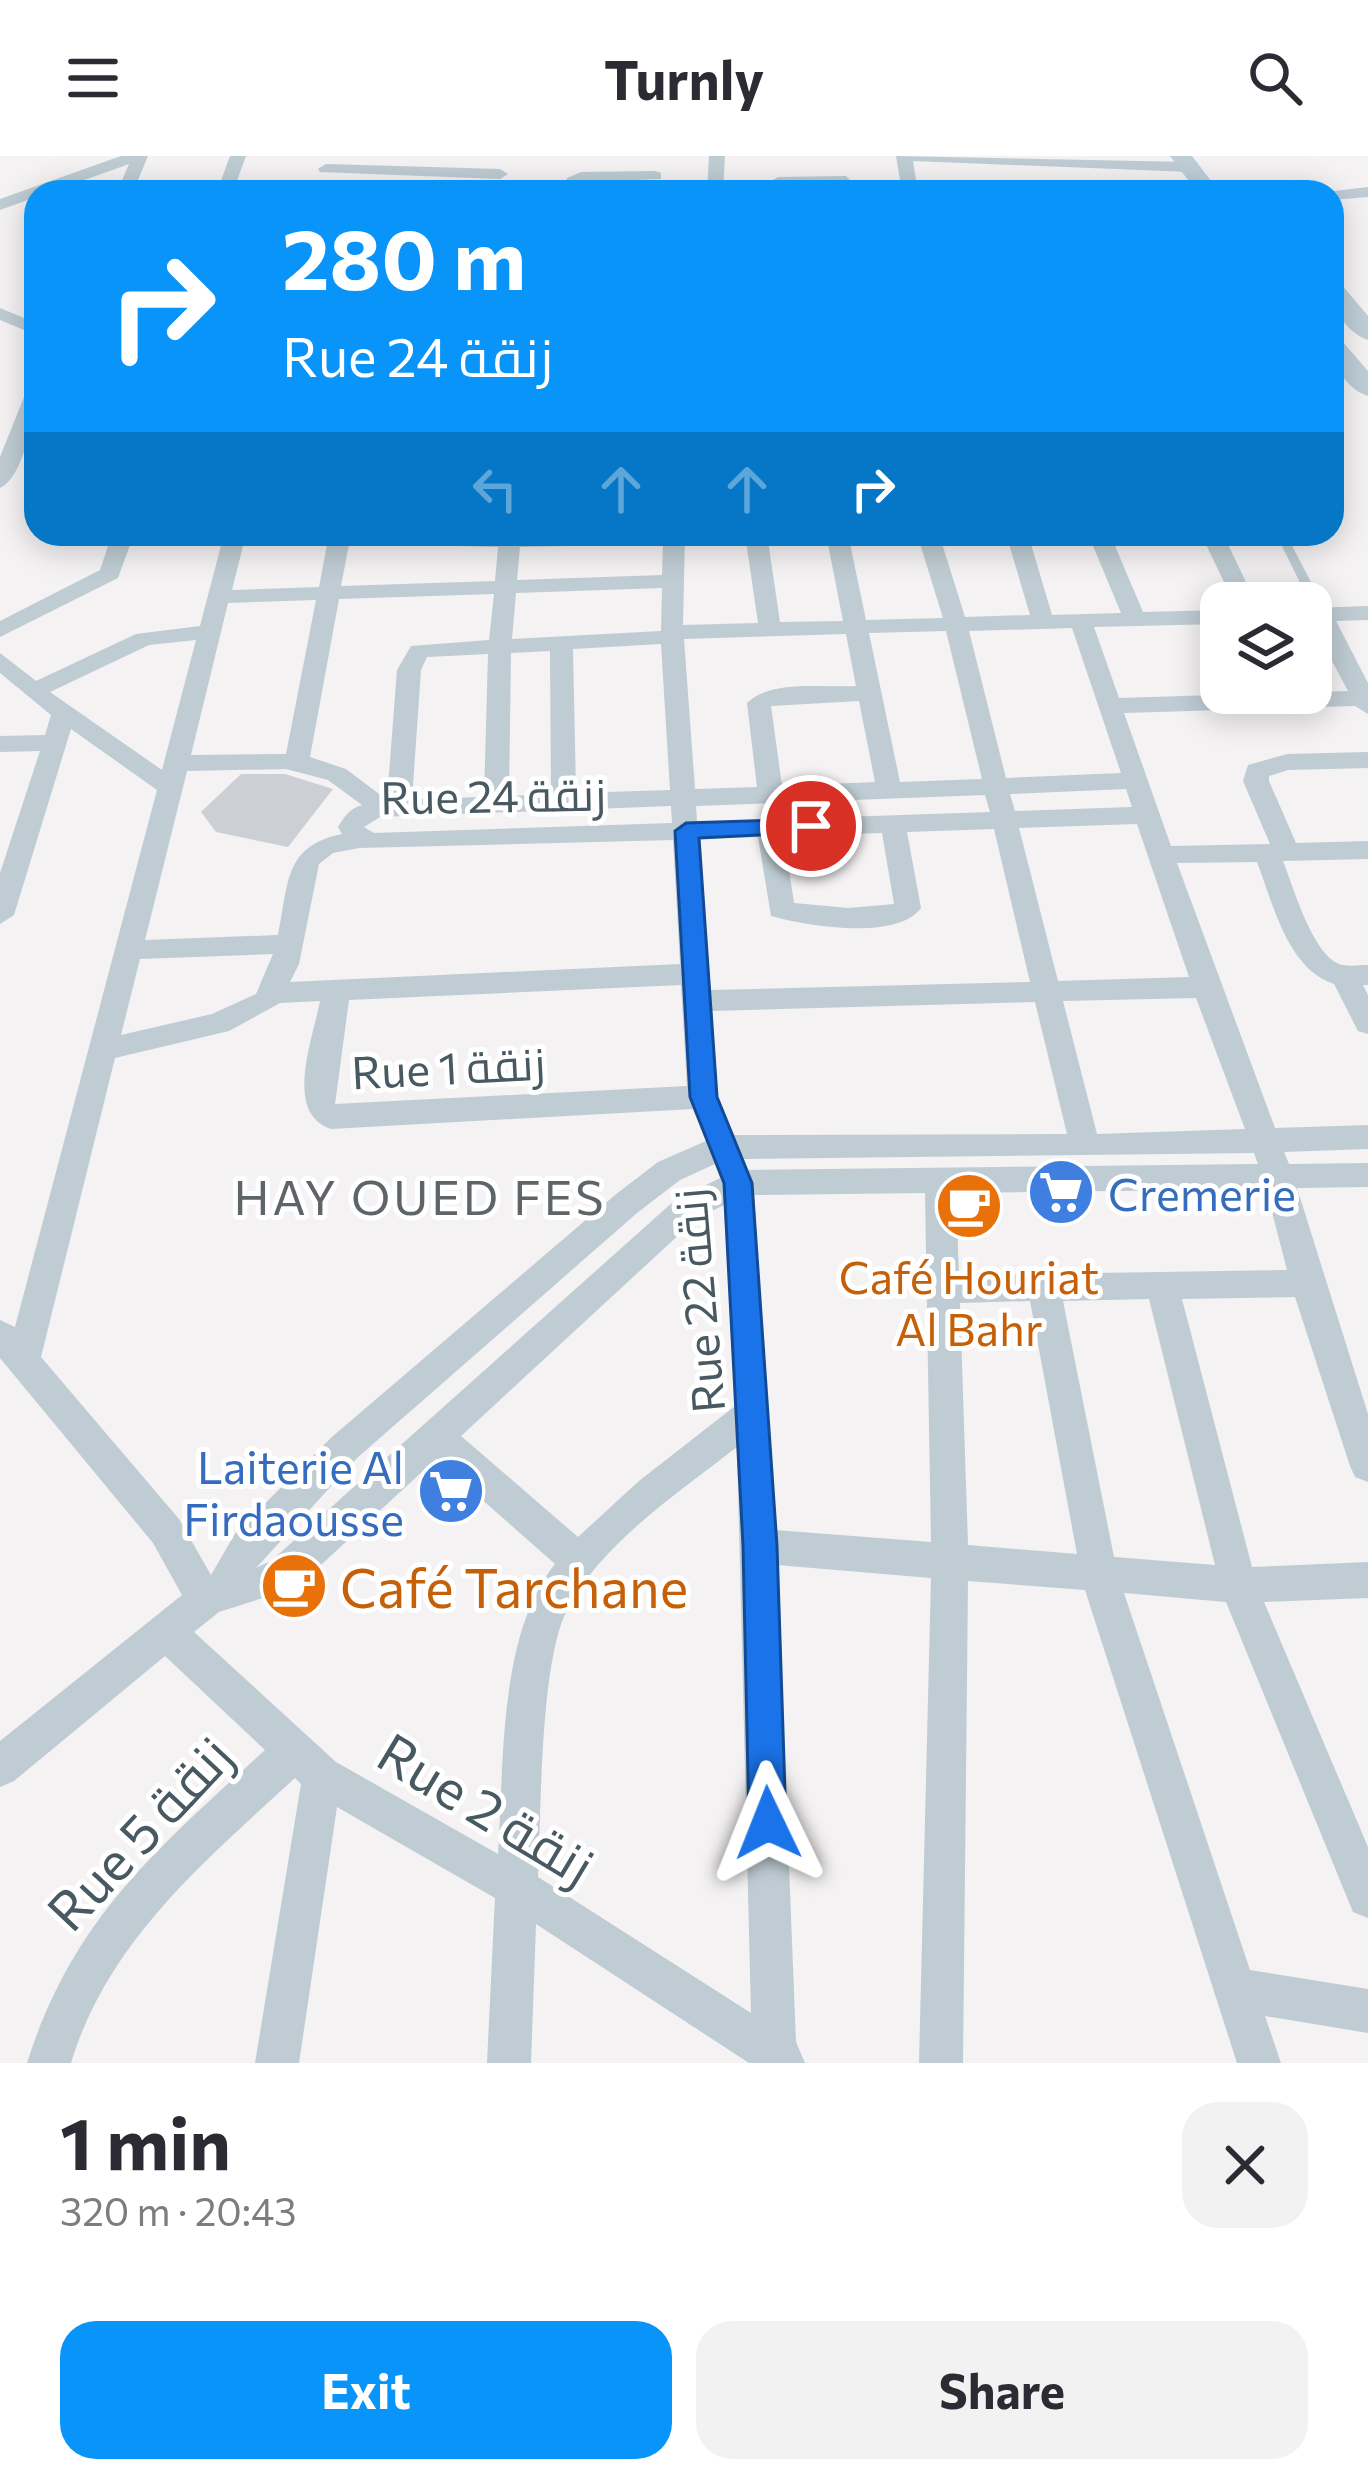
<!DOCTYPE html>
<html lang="en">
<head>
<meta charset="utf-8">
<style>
  body { margin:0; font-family:Commissioner,Cairo,sans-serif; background:#f2f2f3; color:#2b2b33; height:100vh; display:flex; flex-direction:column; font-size:45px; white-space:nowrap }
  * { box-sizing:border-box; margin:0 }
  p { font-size:39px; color:#7c7c81 }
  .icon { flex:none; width:66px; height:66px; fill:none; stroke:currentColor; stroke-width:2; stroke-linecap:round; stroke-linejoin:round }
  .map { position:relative; height:1907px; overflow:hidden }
  .details { display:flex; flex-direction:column; background:#fff; flex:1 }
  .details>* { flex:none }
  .top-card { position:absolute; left:24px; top:24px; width:1320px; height:366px; border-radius:36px; box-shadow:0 6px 30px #0003; background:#0894f8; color:#fff; overflow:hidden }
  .tools { position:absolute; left:1200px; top:426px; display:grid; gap:24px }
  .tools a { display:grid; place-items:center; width:132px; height:132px; border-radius:24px; background:#fff; box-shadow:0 6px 30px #0003; font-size:60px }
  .pin { position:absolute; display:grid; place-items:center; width:102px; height:102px; color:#fff; margin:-51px; border:6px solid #fff; border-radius:50%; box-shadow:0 3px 12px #0007 }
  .me { position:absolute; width:132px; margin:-66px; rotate:358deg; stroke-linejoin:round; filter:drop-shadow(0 0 9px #0008) }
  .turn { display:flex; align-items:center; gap:42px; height:252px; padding:0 60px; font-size:54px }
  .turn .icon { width:156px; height:156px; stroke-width:2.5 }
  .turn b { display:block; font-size:84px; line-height:102px }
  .lanes { display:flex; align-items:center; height:114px; padding:0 60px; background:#0003; justify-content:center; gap:60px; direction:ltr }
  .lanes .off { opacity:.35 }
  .round { display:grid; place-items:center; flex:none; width:126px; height:126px; border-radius:36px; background:#f2f2f3 }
  .summary { display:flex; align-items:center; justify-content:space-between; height:204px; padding:0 60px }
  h1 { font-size:72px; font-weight:700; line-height:90px }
  .primary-button { display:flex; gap:24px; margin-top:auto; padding:24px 60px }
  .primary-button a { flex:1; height:138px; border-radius:36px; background:#0894f8; color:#fff; font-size:48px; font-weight:700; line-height:138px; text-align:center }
  .primary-button a+a { background:#f2f2f3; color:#2b2b33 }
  header { display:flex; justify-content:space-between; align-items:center; height:156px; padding:0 60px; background:#fff; font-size:54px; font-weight:700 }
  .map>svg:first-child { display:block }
</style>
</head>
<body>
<header><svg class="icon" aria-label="menu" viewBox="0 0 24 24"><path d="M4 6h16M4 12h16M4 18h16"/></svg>Turnly<svg class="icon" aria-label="search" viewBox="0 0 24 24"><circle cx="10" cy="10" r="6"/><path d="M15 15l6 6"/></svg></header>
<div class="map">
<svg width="1368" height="1907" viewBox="0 0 1368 1907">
  <rect width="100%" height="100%" fill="#f4f2f2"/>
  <polygon fill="#ccd0d5" points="241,618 285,618 333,633 288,691 216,676 201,656"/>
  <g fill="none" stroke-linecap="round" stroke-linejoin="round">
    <polygon fill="#bfccd3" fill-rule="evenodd" points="1276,378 1286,378 1328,459 1326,461 1322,462 1316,459"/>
    <g fill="#bfccd3" fill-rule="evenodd">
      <polygon points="121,0 148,0 133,36 117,36 129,8 51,36 36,36 36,41 0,54 0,43"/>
      <polygon points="230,0 246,0 233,36 217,36"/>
      <polygon points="709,0 725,0 723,36 707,36"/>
      <polygon points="896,0 1190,6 1198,11 1190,16 913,5 918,36 902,36"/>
      <polygon points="326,8 500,13 508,18 500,23 320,16 318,13"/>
      <polygon points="655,15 661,17 661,23 584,26 578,36 562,36 567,22 581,16"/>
      <polygon points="846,20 862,36 846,36 841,30 778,31 770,26 778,21"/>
      <polygon points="1368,31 1368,41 1332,44 1332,36 1326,36"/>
      <polygon points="0,152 36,167 36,179 0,164"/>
      <path d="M36,230C36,256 24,321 0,332V301L26,236Z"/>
      <polygon points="112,378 134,378 118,422 0,481 0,465 100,414"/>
      <path d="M224,378H246L232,434L319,431L329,378H351L341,430L495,425L498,391L417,389L414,378H685L683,469L758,467L745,378H767L780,466L843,465L826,378H848L866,464L943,462L917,378H939L965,461L1030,459L1006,378H1028L1052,459L1121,457L1088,378H1110L1143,456L1221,454V468L1094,471L1119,542L1348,535L1311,466V452L1368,450V464L1336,465L1368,527V558L1355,550L1124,557L1171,690L1270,688L1243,625L1248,609L1287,598L1368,596V612L1288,614L1269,620V625L1296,687L1368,685V703L1283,705C1293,730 1312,797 1339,808C1347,811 1359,809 1368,809V829H1363L1368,839V878L1358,875L1334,828C1287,813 1273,747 1257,706L1177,707L1275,972L1368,969V993L1284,996L1289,1008L1368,1007V1031L1297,1032L1368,1258V1326L1355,1321L1350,1310L1295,1141L1182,1143L1252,1411L1368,1406V1442L1264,1446L1368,1691V1762L1353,1756L1226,1446L1124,1437L1250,1814L1368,1833V1877L1265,1860L1281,1907H1237L1085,1434L968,1425L963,1907H919L931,1422L777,1409L796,1886L805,1907H749L536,1768L531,1907H487L495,1742L337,1651L299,1907H255L301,1628L295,1622C204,1706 108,1785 71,1907H27C73,1762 157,1693 265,1594L165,1500L14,1625L0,1631V1585L182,1439L153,1387L0,1202V1164L15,1171L157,634L71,573L14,759L0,768V717L40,595L0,596V580L45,579L51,559L0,517V497L36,525L136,478L200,470ZM663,388L662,419L517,424L520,391ZM662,432L661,475L512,483L516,437ZM494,438L489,484L411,490L397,514L387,644L346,613L310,601L339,443ZM316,444L286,598L191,599L228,447ZM1072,472L1121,617L1006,622L969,475ZM946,475L982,623L900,626L869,477ZM846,478L856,530C824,532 771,523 747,547L757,631L695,633L684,483ZM196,484L162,614L50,536L149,489ZM661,488L670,634L576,637L573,493ZM550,495L551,638L509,640L511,497ZM488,498L484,641L412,643L421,514L427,501ZM859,545L875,626L782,630L771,550ZM286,613L328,624L362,649C349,653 345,660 338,671L342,678C283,690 289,728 278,779L145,784L187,615ZM1126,633L1132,651L1015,655L1010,638ZM985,639L990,656L697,666L696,650ZM671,650L672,667L374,677L364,671L380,661ZM1137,668L1189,821L1058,825L1019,672ZM994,673L1030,826L710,834L699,683L758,681L771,760C807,770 897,785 921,752L907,676ZM882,677L894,748L848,752L794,747L784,680ZM673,684L680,808L290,826L299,808L319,708L333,697L359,692ZM273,798L256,838L212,858L121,879L140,803ZM681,829L687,930L335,948L349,844ZM1196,842L1245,973L1097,978L1063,845ZM320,845C313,883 283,957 331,973L693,953L706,985L658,1006L615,1039L333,1280L236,1376L211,1419L179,1363L41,1201L115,902L229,875L280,847ZM1035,846L1067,978L734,979L718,941L712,855ZM1254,997L1258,1008L748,1014L744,1003ZM715,1008L720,1022L674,1045L271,1405L256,1412L357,1302L637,1057L680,1024ZM1266,1033L1287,1114L959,1119L956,1037ZM925,1037L931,1386L775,1374L754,1039ZM724,1049L735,1250L639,1325L578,1381L461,1280L696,1063ZM1149,1143L1215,1409L1114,1401L1063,1145ZM1030,1145L1077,1398L968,1389L960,1147ZM737,1291L751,1857L538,1721C541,1657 540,1510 566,1456C600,1388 677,1338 737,1291ZM436,1303L555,1408C498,1479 504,1610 498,1698L336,1606L194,1476L219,1456L297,1431Z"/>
      <polygon points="1201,378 1223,378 1256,447 1234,447"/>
    </g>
    <g fill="#beced7" fill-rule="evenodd">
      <polygon points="1170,0 1192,0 1214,29 1258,29 1269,36 1197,36"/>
      <path d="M1332,126L1341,128L1368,160V184C1343,175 1332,150 1332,126Z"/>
      <path d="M1332,181L1341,184L1368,215V240C1343,232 1332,205 1332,181Z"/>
    </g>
  </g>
  <polygon fill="#1a73e8" stroke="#114b97" stroke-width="3" points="811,663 819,665 819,676 699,682 717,941 752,1027 777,1390 786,1667 781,1680 768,1685 755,1680 749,1667 743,1390 724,1027 690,941 675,675 686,667"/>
  <defs>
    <g id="supermarket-disc" transform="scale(3.45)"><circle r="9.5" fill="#3f7fe0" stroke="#fff"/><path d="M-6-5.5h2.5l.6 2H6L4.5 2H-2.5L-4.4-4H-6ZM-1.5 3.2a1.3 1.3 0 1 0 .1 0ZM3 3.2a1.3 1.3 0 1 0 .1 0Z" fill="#fff"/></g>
    <g id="cafe-disc" transform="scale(3.45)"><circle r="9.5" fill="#e8710a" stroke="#fff"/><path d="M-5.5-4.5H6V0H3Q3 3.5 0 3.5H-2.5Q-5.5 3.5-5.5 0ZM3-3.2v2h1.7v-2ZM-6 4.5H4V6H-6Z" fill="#fff"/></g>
  </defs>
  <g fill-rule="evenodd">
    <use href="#supermarket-disc" x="1061" y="1036"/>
    <use href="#cafe-disc" x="969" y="1050"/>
    <use href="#supermarket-disc" x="451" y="1335"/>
    <use href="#cafe-disc" x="294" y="1430"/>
  </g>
  <g text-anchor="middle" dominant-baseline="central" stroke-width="10" stroke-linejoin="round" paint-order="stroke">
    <g font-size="45" fill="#485962" stroke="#fff">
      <text transform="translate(493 638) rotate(-1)">Rue 24 زنقة</text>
      <text transform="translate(448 910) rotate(-3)">Rue 1 زنقة</text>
      <text transform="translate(697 1145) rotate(-95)">Rue 22 زنقة</text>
    </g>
    <g font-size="45" fill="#366cbe" stroke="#fff" text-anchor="start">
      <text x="1108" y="1036">Cremerie</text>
      <text x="404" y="1309" text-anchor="end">Laiterie Al<tspan x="404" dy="52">Firdaousse</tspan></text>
    </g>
    <g font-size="45" fill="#c56008" stroke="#fff">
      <text x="969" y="1119">Café Houriat<tspan x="969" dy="52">Al Bahr</tspan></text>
    </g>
    <g font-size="48" letter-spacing="3" fill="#5e6468" stroke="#fff">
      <text x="420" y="1039">HAY OUED FES</text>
    </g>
    <g font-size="54" fill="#c56008" stroke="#fff" text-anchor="start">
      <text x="340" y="1430">Café Tarchane</text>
    </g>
    <g font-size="54" fill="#485962" stroke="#fff">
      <text transform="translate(487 1651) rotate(31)">Rue 2 زنقة</text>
      <text transform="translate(138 1676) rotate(-47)">Rue 5 زنقة</text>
    </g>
  </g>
</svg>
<div class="tools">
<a><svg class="icon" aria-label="layers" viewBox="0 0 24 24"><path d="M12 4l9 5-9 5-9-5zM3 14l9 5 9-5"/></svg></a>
</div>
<div class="pin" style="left:811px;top:670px;background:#d93025"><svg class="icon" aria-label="arrive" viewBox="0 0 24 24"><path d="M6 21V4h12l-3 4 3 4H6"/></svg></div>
<svg class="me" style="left:768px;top:1667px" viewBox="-20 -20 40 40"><path d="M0-17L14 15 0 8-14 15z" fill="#1a73e8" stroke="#fff" stroke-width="4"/></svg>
<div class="top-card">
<div class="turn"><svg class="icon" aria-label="right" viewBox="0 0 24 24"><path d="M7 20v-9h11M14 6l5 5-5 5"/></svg><div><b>280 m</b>Rue 24 زنقة</div></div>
<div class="lanes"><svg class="icon off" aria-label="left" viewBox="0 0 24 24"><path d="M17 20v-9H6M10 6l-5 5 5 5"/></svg><svg class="icon off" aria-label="ahead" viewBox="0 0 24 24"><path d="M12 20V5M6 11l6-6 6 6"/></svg><svg class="icon off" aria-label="ahead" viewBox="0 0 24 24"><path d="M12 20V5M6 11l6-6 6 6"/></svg><svg class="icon" aria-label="right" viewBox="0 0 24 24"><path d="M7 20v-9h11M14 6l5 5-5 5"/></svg></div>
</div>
</div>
<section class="details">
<div class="summary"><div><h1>1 min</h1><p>320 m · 20:43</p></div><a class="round"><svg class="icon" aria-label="close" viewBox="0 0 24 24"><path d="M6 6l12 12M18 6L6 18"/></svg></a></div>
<div class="primary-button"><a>Exit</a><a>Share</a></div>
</section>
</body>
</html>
